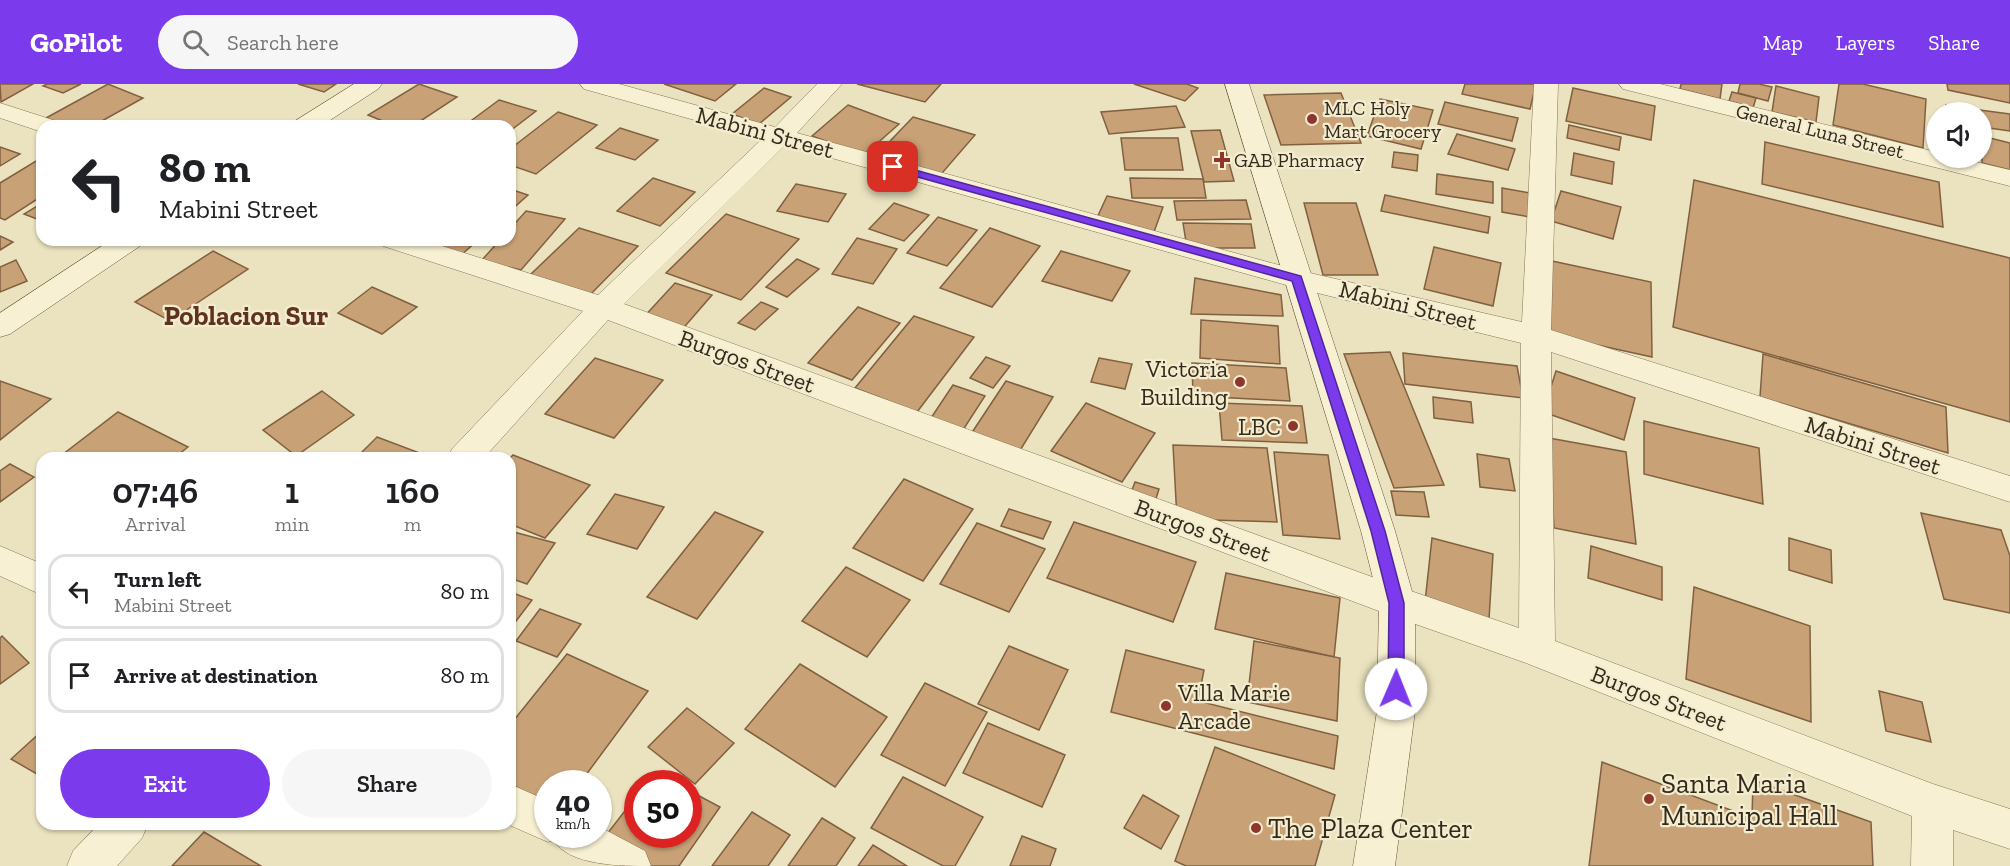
<!DOCTYPE html>
<html lang="en">
<head>
<meta charset="utf-8">
<style>
  body { margin:0; font-family:"Zilla Slab",serif; background:#f6f6f6; color:#202124; height:100vh; display:flex; flex-direction:column; font-size:22px; white-space:nowrap }
  * { box-sizing:border-box; margin:0 }
  p { font-size:20px; color:#757577 }
  .icon { flex:none; width:33px; height:33px; fill:none; stroke:currentColor; stroke-width:2; stroke-linecap:round; stroke-linejoin:round }
  .map { position:relative; flex:1; overflow:hidden }
  .drawer { position:absolute; left:36px; top:368px; width:480px; height:378px; display:flex; flex-direction:column; background:#fff; border-radius:18px; box-shadow:0 2px 4px #0004 }
  .drawer>* { flex:none }
  .hud { position:absolute; left:36px; top:36px; width:480px; height:126px; border-radius:18px; box-shadow:0 2px 4px #0004; background:#fff; color:#202124; overflow:hidden }
  .tools { position:absolute; left:1926px; top:18px; display:grid; gap:12px }
  .tools a { display:grid; place-items:center; width:66px; height:66px; border-radius:50%; background:#fff; box-shadow:0 2px 4px #0004; font-size:30px }
  .speed { position:absolute; left:534px; top:686px; display:flex; gap:12px; font-size:30px; font-weight:700; text-align:center }
  .speed>* { display:grid; place-content:center; width:78px; height:78px; border-radius:50%; background:#fff; box-shadow:0 2px 4px #0004; line-height:1 }
  .speed small { font-size:15px; font-weight:400 }
  .speed .limit { border:9px solid #d22; background:#fff; color:#111 }
  .pin { position:absolute; display:grid; place-items:center; width:51px; height:51px; color:#fff; margin:-26px; border-radius:12px; box-shadow:0 3px 9px #0006 }
  .me { position:absolute; width:66px; margin:-33px; rotate:1deg; stroke-linejoin:round; filter:drop-shadow(0 0 4px #0008) }
  .turn { display:flex; align-items:center; gap:21px; height:126px; padding:0 24px; font-size:27px }
  .turn .icon { width:78px; height:78px; stroke-width:2.5 }
  .turn b { display:block; font-size:42px; line-height:51px }
  .eta { display:flex; justify-content:space-evenly; align-items:center; height:102px; text-align:center }
  .eta b { font-size:36px; font-weight:600; line-height:42px }
  .button { display:flex; gap:12px; margin-top:auto; padding:12px 24px }
  .button a { flex:1; height:69px; border-radius:36px; background:#7c3aed; color:#fff; font-size:24px; font-weight:600; line-height:69px; text-align:center }
  .button a+a { background:#f6f6f6; color:#202124 }
  ul { padding:0; list-style:none }
  li { display:flex; align-items:center; gap:18px; height:75px; margin:0 12px 9px; padding:0 12px; border:3px solid #e0e0e0; border-radius:18px }
  li div { flex:1 }
  li b { display:block; font-size:22px }
  li em { font-style:normal }
  header { display:flex; align-items:center; gap:36px; box-sizing:border-box; height:84px; padding:0 30px; background:#7c3aed; color:#fff }
  header strong { font-size:28px }
  nav { display:flex; gap:33px; margin-inline-start:auto; font-size:21px }
  .search { width:420px; height:54px; background:#f6f6f6; display:flex; align-items:center; gap:15px; box-sizing:border-box; padding:0 21px; border-radius:33px; color:#757577; font-size:22px }
  .map>svg:first-child { display:block }
</style>
</head>
<body>
<header>
<strong>GoPilot</strong>
<div class="search"><svg class="icon" aria-label="search" viewBox="0 0 24 24"><circle cx="10" cy="10" r="6"/><path d="M15 15l6 6"/></svg>Search here</div>
<nav><a>Map</a><a>Layers</a><a>Share</a></nav>
</header>
<div class="map">
<svg width="2010" height="782" viewBox="0 0 2010 782">
  <rect width="100%" height="100%" fill="#ebe3bf"/>
  <g fill="#c8a177" stroke="#816040" stroke-width="1.5">
    <polygon points="0,0 33,0 1,18"/>
    <polygon points="47,0 81,0 63,9 43,2"/>
    <polygon points="108,0 143,14 93,42 65,42 46,34"/>
    <polygon points="298,0 336,0 324,8"/>
    <polygon points="419,0 457,13 413,42 395,42 368,31"/>
    <polygon points="664,0 736,0 715,17"/>
    <polygon points="857,0 941,0 925,18"/>
    <polygon points="1134,0 1187,0 1198,4 1185,17"/>
    <polygon points="1465,0 1536,0 1530,25 1462,10"/>
    <polygon points="1681,0 1722,0 1720,15 1680,5"/>
    <polygon points="1740,0 1759,0 1772,3 1768,17 1738,9"/>
    <polygon points="1839,0 1863,0 1926,15 1923,64 1833,41"/>
    <polygon points="1947,0 2010,0 2010,19 1948,6"/>
    <polygon points="1776,2 1819,13 1816,38 1772,28"/>
    <polygon points="764,4 791,13 759,40 732,30"/>
    <polygon points="1573,4 1655,22 1651,56 1566,37"/>
    <polygon points="1732,8 1756,14 1753,24 1729,17"/>
    <polygon points="1341,9 1361,59 1281,61 1264,11"/>
    <polygon points="1380,15 1433,26 1421,65 1367,52"/>
    <polygon points="499,16 536,27 510,47 510,42 464,42"/>
    <polygon points="1445,18 1518,34 1512,57 1438,40"/>
    <polygon points="848,21 899,40 864,71 812,52"/>
    <polygon points="1946,21 1968,26 1968,28 1946,28"/>
    <polygon points="1176,22 1185,43 1109,50 1101,28"/>
    <polygon points="1972,25 2010,30 2010,47 1982,43 1982,28 1973,28"/>
    <polygon points="558,28 597,41 536,90 510,81 510,65"/>
    <polygon points="913,33 975,51 937,95 873,75"/>
    <polygon points="1569,41 1621,53 1619,66 1567,54"/>
    <polygon points="620,44 658,56 635,76 596,64"/>
    <polygon points="1220,46 1234,97 1204,98 1191,47"/>
    <polygon points="1457,50 1515,65 1508,86 1448,70"/>
    <polygon points="1982,52 2010,59 2010,86 1982,79"/>
    <polygon points="1121,54 1178,54 1183,86 1125,86"/>
    <polygon points="1765,58 1939,98 1943,143 1762,100"/>
    <polygon points="0,63 20,70 0,82"/>
    <polygon points="1394,68 1418,71 1417,87 1392,83"/>
    <polygon points="1574,69 1614,78 1612,100 1571,91"/>
    <polygon points="36,77 42,79 42,112 5,136 0,134 0,99"/>
    <polygon points="1437,90 1493,98 1493,119 1436,110"/>
    <polygon points="653,94 695,108 660,142 617,127"/>
    <polygon points="1130,94 1203,95 1206,114 1132,114"/>
    <polygon points="1694,96 2010,174 2010,338 1673,243"/>
    <polygon points="796,100 846,110 828,138 777,127"/>
    <polygon points="1502,104 1530,109 1530,133 1502,128"/>
    <polygon points="510,105 528,111 510,127"/>
    <polygon points="1561,107 1621,123 1613,155 1551,137"/>
    <polygon points="1385,111 1490,133 1488,149 1381,127"/>
    <polygon points="1107,112 1163,123 1154,148 1096,136"/>
    <polygon points="1246,116 1251,135 1177,136 1174,117"/>
    <polygon points="42,119 42,137 24,130"/>
    <polygon points="894,119 929,131 904,157 869,145"/>
    <polygon points="1304,119 1356,119 1378,191 1323,191"/>
    <polygon points="526,127 565,135 521,186 481,177 500,156 510,156 510,145"/>
    <polygon points="726,130 799,155 741,216 666,189"/>
    <polygon points="938,133 977,146 947,182 907,169"/>
    <polygon points="1183,139 1251,140 1255,164 1187,164"/>
    <polygon points="579,144 638,162 590,211 530,191"/>
    <polygon points="990,144 1040,162 992,223 940,204"/>
    <polygon points="0,152 13,158 0,166"/>
    <polygon points="857,154 897,165 873,200 832,190"/>
    <polygon points="406,156 478,156 459,173"/>
    <polygon points="1434,163 1501,179 1493,222 1424,205"/>
    <polygon points="213,167 248,185 170,237 135,218"/>
    <polygon points="1061,167 1130,187 1112,217 1042,197"/>
    <polygon points="797,175 819,185 787,213 766,203"/>
    <polygon points="16,176 27,197 0,208 0,183"/>
    <polygon points="1552,177 1651,198 1652,273 1547,250"/>
    <polygon points="1195,194 1281,211 1283,232 1191,230"/>
    <polygon points="675,199 712,211 680,248 642,235"/>
    <polygon points="372,203 417,223 382,250 338,229"/>
    <polygon points="761,218 778,225 755,246 738,239"/>
    <polygon points="858,223 900,239 852,296 808,279"/>
    <polygon points="914,232 974,253 917,328 855,304"/>
    <polygon points="1201,236 1278,242 1280,280 1200,274"/>
    <polygon points="1390,268 1444,401 1394,404 1344,270"/>
    <polygon points="1403,269 1517,282 1523,314 1405,300"/>
    <polygon points="1763,270 1946,323 1948,369 1760,313"/>
    <polygon points="986,273 1010,282 993,304 970,294"/>
    <polygon points="595,274 663,296 614,354 545,330"/>
    <polygon points="1099,274 1132,280 1125,305 1091,298"/>
    <polygon points="1192,279 1286,284 1290,317 1193,312"/>
    <polygon points="1556,287 1635,314 1624,356 1543,328"/>
    <polygon points="0,297 51,315 0,356"/>
    <polygon points="1006,297 1053,313 1019,368 971,350"/>
    <polygon points="953,301 985,312 961,349 929,337"/>
    <polygon points="322,307 354,331 296,372 263,346"/>
    <polygon points="1433,313 1471,318 1473,339 1434,334"/>
    <polygon points="1086,319 1155,349 1122,398 1051,367"/>
    <polygon points="1219,319 1302,322 1307,359 1222,356"/>
    <polygon points="118,328 188,363 174,374 58,374"/>
    <polygon points="1644,337 1759,364 1763,420 1644,390"/>
    <polygon points="377,353 425,371 423,374 356,374"/>
    <polygon points="1549,354 1626,368 1636,460 1554,444"/>
    <polygon points="1173,361 1267,364 1277,438 1177,435"/>
    <polygon points="1274,368 1328,371 1340,455 1283,451"/>
    <polygon points="1477,370 1509,375 1515,407 1480,403"/>
    <polygon points="513,371 590,401 545,454 510,440 510,374"/>
    <polygon points="10,380 34,393 0,418 0,387"/>
    <polygon points="904,395 973,425 923,497 853,464"/>
    <polygon points="1135,398 1159,405 1154,421 1129,414"/>
    <polygon points="1391,407 1424,408 1429,433 1396,431"/>
    <polygon points="615,410 664,423 637,465 587,450"/>
    <polygon points="1009,425 1051,438 1043,455 1001,442"/>
    <polygon points="715,428 763,448 697,535 647,513"/>
    <polygon points="1921,429 2001,446 2010,472 2010,529 1944,515"/>
    <polygon points="1074,438 1196,478 1173,538 1047,494"/>
    <polygon points="977,439 1045,465 1009,528 940,500"/>
    <polygon points="510,447 555,459 527,500 510,494"/>
    <polygon points="1432,454 1493,470 1489,535 1425,518"/>
    <polygon points="1789,454 1831,466 1832,499 1789,486"/>
    <polygon points="1591,462 1662,483 1662,516 1588,494"/>
    <polygon points="846,483 910,516 867,573 802,537"/>
    <polygon points="1226,489 1340,514 1334,573 1215,545"/>
    <polygon points="1694,503 1810,542 1811,638 1686,595"/>
    <polygon points="510,508 532,516 510,545"/>
    <polygon points="540,525 581,540 557,573 516,557"/>
    <polygon points="2,552 29,579 0,600 0,554"/>
    <polygon points="1254,557 1340,574 1337,637 1247,618"/>
    <polygon points="1009,562 1068,586 1039,646 978,620"/>
    <polygon points="1126,566 1204,586 1198,617 1338,652 1334,685 1111,628"/>
    <polygon points="567,570 648,607 580,699 548,699 548,719 510,700 510,641"/>
    <polygon points="800,580 887,633 835,703 745,645"/>
    <polygon points="925,599 987,628 945,702 881,671"/>
    <polygon points="1879,607 1922,618 1931,658 1886,647"/>
    <polygon points="687,624 734,659 695,700 648,663"/>
    <polygon points="988,639 1065,671 1042,723 963,689"/>
    <polygon points="42,647 42,693 11,675"/>
    <polygon points="1215,663 1335,711 1315,782 1186,782 1175,777"/>
    <polygon points="1602,678 1752,734 1753,696 1871,738 1873,782 1589,782"/>
    <polygon points="654,688 675,699 646,699"/>
    <polygon points="903,693 983,733 955,782 943,782 871,744"/>
    <polygon points="688,706 720,723 679,782 641,782 600,759 638,710 638,750 688,750"/>
    <polygon points="1143,711 1179,732 1161,765 1124,744"/>
    <polygon points="752,728 790,751 768,782 712,782"/>
    <polygon points="822,734 855,754 836,782 788,782"/>
    <polygon points="204,748 261,782 172,782"/>
    <polygon points="1022,752 1056,765 1050,782 1010,782"/>
    <polygon points="873,761 907,782 858,782"/>
  </g>
  <g fill="none" stroke-linecap="round" stroke-linejoin="round">
    <g stroke="#837459" stroke-width="1">
      <g id="street">
        <path d="M580,0H619L775,43L817,0H842L797,49L1297,186L1522,238L1534,0H1558L1551,246L2010,392V418L1551,268L1555,557L1933,700L2010,725V765L1953,746V782H1911L1912,732L1526,579L1384,529L608,236L484,374H448L452,365L583,227L383,162L379,156H423L598,211L762,55L584,5ZM785,61L1297,204L1521,259L1519,544L1405,505L624,220Z"/>
        <polygon points="1619,0 1660,0 1936,68 1936,74 1959,74 2010,86 2010,102 1623,5"/>
        <polygon points="0,19 56,37 59,42 42,42 42,48 0,34"/>
        <polygon points="0,462 42,480 42,511 0,492"/>
        <path d="M510,700L548,717V750H598V742L645,767L651,782C622,782 568,782 554,756L548,758L507,740H510Z"/>
        <polygon points="99,740 148,740 142,754 117,782 67,782 73,767"/>
      </g>
    </g>
    <g stroke="#65553c" stroke-width="1">
      <g id="secondary">
        <polygon points="354,0 382,0 378,5 321,42 292,42 295,37"/>
        <polygon points="1225,0 1249,0 1395,447 1415,518 1415,627 1395,782 1353,782 1377,627 1379,518 1361,447"/>
        <polygon points="111,156 144,156 140,162 10,250 0,253 0,229"/>
      </g>
    </g>
    <use href="#street" fill="#f7f0d2" fill-rule="evenodd"/>
    <use href="#secondary" fill="#f7f0d2" fill-rule="evenodd"/>
  </g>
  <polygon fill="#7c3aed" stroke="#51269a" stroke-width="1.5" points="893,80 1301,192 1385,447 1404,519 1404,605 1402,610 1396,612 1391,610 1388,605 1389,519 1371,447 1292,197 889,85 887,83"/>
  <g fill="#90352b" stroke="#f3eccf" stroke-width="2">
    <circle cx="1312" cy="35" r="6"/>
    <path d="M1219 67h6v6h6v6h-6v6h-6v-6h-6v-6h6z"/>
    <circle cx="1240" cy="298" r="6"/>
    <circle cx="1293" cy="342" r="6"/>
    <circle cx="1166" cy="622" r="6"/>
    <circle cx="1649" cy="715" r="6"/>
    <circle cx="1256" cy="744" r="6"/>
  </g>
  <g text-anchor="middle" dominant-baseline="central" stroke-width="4.5" stroke-linejoin="round" paint-order="stroke">
    <g font-size="20" fill="#332a1c" stroke="#f3eccf" text-anchor="start">
      <text x="1324" y="24">MLC Holy<tspan x="1324" dy="23">Mart Grocery</tspan></text>
      <text x="1234" y="76">GAB Pharmacy</text>
    </g>
    <g font-size="20" fill="#332a1c" stroke="#f3eccf">
      <text transform="translate(1820 47) rotate(14)">General Luna Street</text>
    </g>
    <g font-size="24" fill="#332a1c" stroke="#f3eccf">
      <text transform="translate(765 48) rotate(15)">Mabini Street</text>
      <text transform="translate(1408 221) rotate(14)">Mabini Street</text>
      <text transform="translate(747 277) rotate(20)">Burgos Street</text>
      <text transform="translate(1873 361) rotate(18)">Mabini Street</text>
      <text transform="translate(1203 446) rotate(20)">Burgos Street</text>
      <text transform="translate(1659 614) rotate(21)">Burgos Street</text>
    </g>
    <g font-size="24" fill="#332a1c" stroke="#f3eccf" text-anchor="end">
      <text x="1228" y="284">Victoria<tspan x="1228" dy="28">Building</tspan></text>
      <text x="1281" y="342">LBC</text>
      <text x="1178" y="608" text-anchor="start">Villa Marie<tspan x="1178" dy="28">Arcade</tspan></text>
    </g>
    <g font-size="27" font-weight="bold" fill="#5e321e" stroke="#f3eccf">
      <text x="246" y="232">Poblacion Sur</text>
    </g>
    <g font-size="28" fill="#332a1c" stroke="#f3eccf" text-anchor="start">
      <text x="1661" y="699">Santa Maria<tspan x="1661" dy="32">Municipal Hall</tspan></text>
      <text x="1268" y="744">The Plaza Center</text>
    </g>
  </g>
</svg>
<div class="tools">
<a><svg class="icon" aria-label="sound" viewBox="0 0 24 24"><path d="M4 9h4l5-4v14l-5-4H4zM17 9q2 3 0 6"/></svg></a>
</div>
<div class="speed"><div>40<small>km/h</small></div><div class="limit">50</div></div>
<div class="pin" style="left:893px;top:83px;background:#d93025"><svg class="icon" aria-label="arrive" viewBox="0 0 24 24"><path d="M6 21V4h12l-3 4 3 4H6"/></svg></div>
<svg class="me" style="left:1396px;top:605px" viewBox="-20 -20 40 40"><circle r="19" fill="#fff"/><path d="M0-13L10 11 0 6-10 11z" fill="#7c3aed"/></svg>
<div class="hud">
<div class="turn"><svg class="icon" aria-label="left" viewBox="0 0 24 24"><path d="M17 20v-9H6M10 6l-5 5 5 5"/></svg><div><b>80 m</b>Mabini Street</div></div>
</div>
<section class="drawer">
<div class="eta">
<div><b>07:46</b><p>Arrival</p></div>
<div><b>1</b><p>min</p></div>
<div><b>160</b><p>m</p></div>
</div>
<ul>
<li><svg class="icon" aria-label="left" viewBox="0 0 24 24"><path d="M17 20v-9H6M10 6l-5 5 5 5"/></svg><div><b>Turn left</b><p>Mabini Street</p></div><em>80 m</em></li>
<li><svg class="icon" aria-label="arrive" viewBox="0 0 24 24"><path d="M6 21V4h12l-3 4 3 4H6"/></svg><div><b>Arrive at destination</b></div><em>80 m</em></li>
</ul>
<div class="button"><a>Exit</a><a>Share</a></div>
</section>
</div>
</body>
</html>
